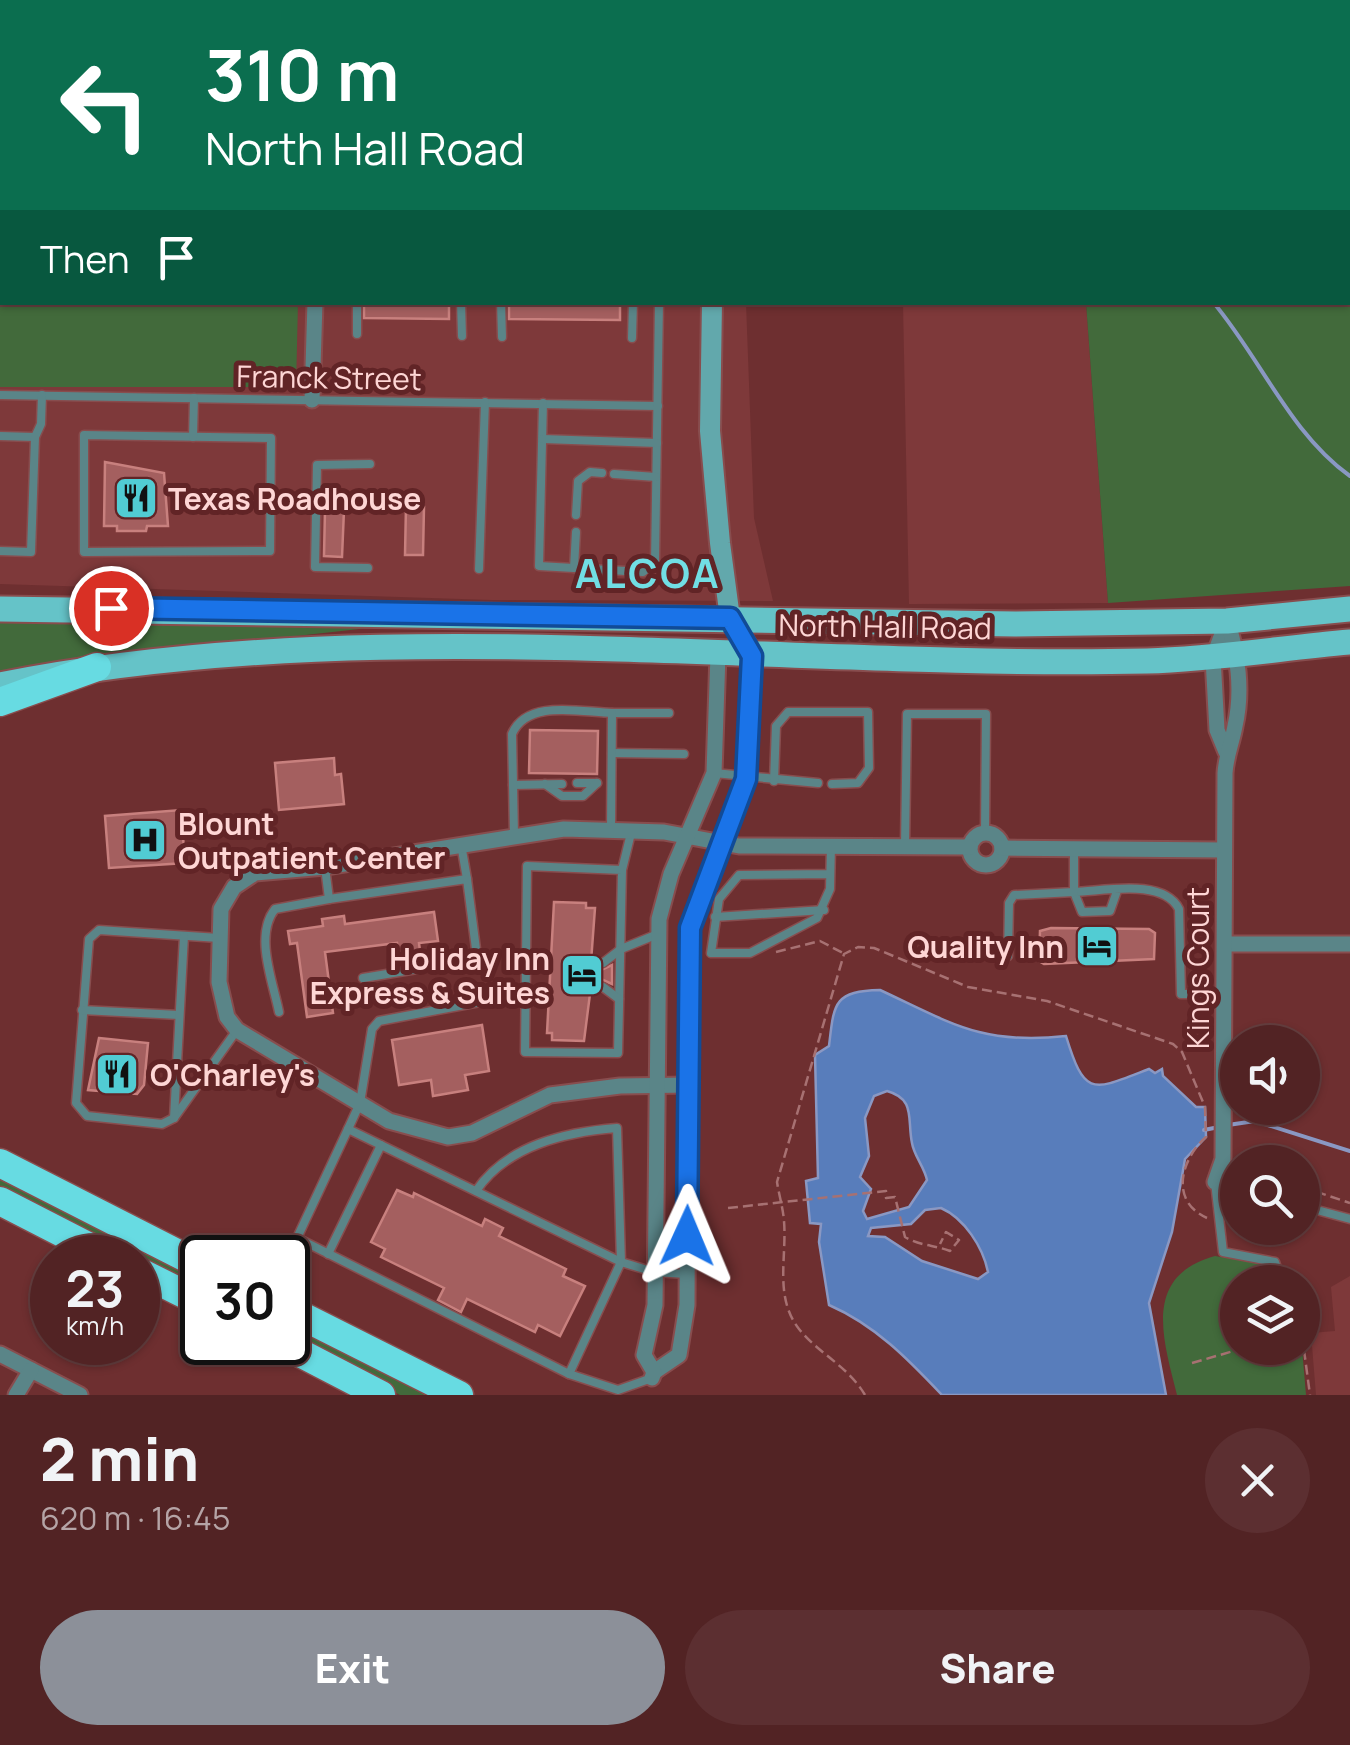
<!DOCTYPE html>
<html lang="en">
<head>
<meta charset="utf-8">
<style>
  body { margin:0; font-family:Manrope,sans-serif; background:#5c2f31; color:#f1f3f6; height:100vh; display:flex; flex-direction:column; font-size:38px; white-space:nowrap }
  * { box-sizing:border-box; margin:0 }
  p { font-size:32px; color:#b5a4a6 }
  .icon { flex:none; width:55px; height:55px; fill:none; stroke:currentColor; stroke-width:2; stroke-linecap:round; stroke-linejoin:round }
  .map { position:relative; height:1395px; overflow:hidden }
  .side { display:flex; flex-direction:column; background:#522324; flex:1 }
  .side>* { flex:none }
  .hud { position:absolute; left:0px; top:0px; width:1350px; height:305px; box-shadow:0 2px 8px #0004,0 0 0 2px #684041; background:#0b6e4f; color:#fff; overflow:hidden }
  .buttons { position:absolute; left:1220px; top:1025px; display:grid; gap:20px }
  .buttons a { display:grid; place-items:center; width:100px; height:100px; border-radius:50%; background:#522324; box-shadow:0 2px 8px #0004,0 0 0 2px #684041; font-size:50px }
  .speed { position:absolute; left:30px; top:1235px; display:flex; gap:20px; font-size:50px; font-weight:700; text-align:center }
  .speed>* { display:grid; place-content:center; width:130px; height:130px; border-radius:50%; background:#522324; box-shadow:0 2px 8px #0004,0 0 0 2px #684041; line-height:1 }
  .speed small { font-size:25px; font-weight:400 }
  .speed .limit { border:5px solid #111; border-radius:15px; background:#fff; color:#111 }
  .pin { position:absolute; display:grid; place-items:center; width:85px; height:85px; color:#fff; margin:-42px; border:5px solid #fff; border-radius:50%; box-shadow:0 2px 10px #0007 }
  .me { position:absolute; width:110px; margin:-55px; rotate:1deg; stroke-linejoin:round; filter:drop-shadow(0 0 8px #0008) }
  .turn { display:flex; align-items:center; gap:35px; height:210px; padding:0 40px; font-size:45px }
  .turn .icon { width:130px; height:130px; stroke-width:2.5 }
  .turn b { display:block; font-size:70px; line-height:85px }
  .then { display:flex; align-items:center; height:95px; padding:0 40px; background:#0003; gap:20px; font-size:38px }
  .round { display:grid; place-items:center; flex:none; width:105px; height:105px; border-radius:52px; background:#5c2f31 }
  .overview { display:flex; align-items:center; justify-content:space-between; height:170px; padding:0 40px }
  h1 { font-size:60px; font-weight:800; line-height:75px }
  .cta { display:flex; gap:20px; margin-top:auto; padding:20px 40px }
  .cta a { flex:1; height:115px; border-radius:60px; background:#8c9099; color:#fff; font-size:40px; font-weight:800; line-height:115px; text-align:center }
  .cta a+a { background:#5c2f31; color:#f1f3f6 }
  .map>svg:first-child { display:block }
</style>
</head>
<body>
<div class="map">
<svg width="1350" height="1395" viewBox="0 0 1350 1395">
  <rect width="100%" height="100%" fill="#6e2f30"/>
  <g fill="#7e393a">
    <polygon points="0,0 1024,0 1025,2 2,2 2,302 746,303 754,518 773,601 492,600 0,584"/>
    <polygon points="903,303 1086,303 1108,603 909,604"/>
    <polygon points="1350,1276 1350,1395 1316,1395 1311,1333 1335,1331 1331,1287"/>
  </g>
  <g fill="#426a3b">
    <polygon points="1024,0 1350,0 1350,586 1108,603 1086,303 1348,302 1348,2"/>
    <polygon points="0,248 2,302 298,303 296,387 0,387"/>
    <polygon points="0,619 422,622 172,650 0,677"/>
    <polygon points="0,1173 202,1277 202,1295 138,1258 128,1257 0,1194"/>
    <path d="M1215,1256C1241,1261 1264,1255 1274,1282H1238V1348H1302L1306,1395H1177C1163,1339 1142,1276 1215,1256Z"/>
    <polygon points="288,1319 438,1395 400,1395 385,1387 288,1337"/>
  </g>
  <path fill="#587dbb" stroke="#8a98c3" stroke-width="2.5" fill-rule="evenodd" d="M880,990C953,1024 982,1045 1066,1036C1085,1098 1092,1091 1149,1069L1155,1073L1162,1069L1163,1076L1196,1107H1205L1206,1137L1185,1159L1172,1232L1149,1303L1166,1395H942C908,1359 875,1325 829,1305L819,1242L821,1224L810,1223L806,1181L818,1178L815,1055L829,1046C834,1004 833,991 880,990ZM887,1091C916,1099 907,1119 912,1143C914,1156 924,1166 927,1180L909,1207L867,1219L863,1211L871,1189L860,1177L869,1156L865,1118L874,1096ZM941,1208C964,1218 983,1247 988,1272L978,1279L922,1261L885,1237L868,1236L871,1228L911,1224L925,1210Z"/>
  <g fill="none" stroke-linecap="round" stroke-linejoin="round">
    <g stroke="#8a98c3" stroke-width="4">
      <polyline points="1058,0 1063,2"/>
      <polyline points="1274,0 1279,2"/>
      <polyline points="1212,2 1246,0"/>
      <polyline points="1348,97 1348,99"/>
      <path d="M1213,302C1261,359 1290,433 1350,476"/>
      <polyline points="1228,1125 1255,1121 1350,1151"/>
      <polyline points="1204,1130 1219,1127"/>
    </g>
  </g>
  <g fill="#a45f5f" stroke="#c8807e" stroke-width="2.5">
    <polygon points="364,302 449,302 449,319 364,318"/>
    <polygon points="509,302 620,302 620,320 509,319"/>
    <polygon points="105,462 164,473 168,526 147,526 146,531 117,531 117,526 104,526"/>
    <polygon points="406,506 424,507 423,555 405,555"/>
    <polygon points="325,510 344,510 342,557 324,556"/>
    <polygon points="530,730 598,731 597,774 529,773"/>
    <polygon points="334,758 335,775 341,774 344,804 279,810 275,763"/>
    <polygon points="181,810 185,863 109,868 105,816"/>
    <polygon points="554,902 586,903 586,908 595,908 591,962 601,970 612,965 612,984 603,980 591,986 584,1041 552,1040 552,1033 547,1033"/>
    <polygon points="434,912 438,941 419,943 420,951 398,954 397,943 325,952 333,1013 307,1017 297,943 290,944 288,931 323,926 322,919 344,916 345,924"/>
    <polygon points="1051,928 1149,929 1155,933 1154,959 1044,964 1039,961 1040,931"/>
    <polygon points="482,1025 489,1071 465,1075 468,1090 433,1096 431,1080 399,1085 392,1040"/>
    <polygon points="99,1038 148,1043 144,1085 137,1094 88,1090"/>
    <polygon points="397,1190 413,1197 414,1193 482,1226 485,1219 503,1228 499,1236 566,1269 563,1276 585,1286 560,1336 538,1325 535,1332 467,1299 461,1312 438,1300 444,1288 381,1257 385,1249 371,1242"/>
  </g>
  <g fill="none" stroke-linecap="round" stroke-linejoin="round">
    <g stroke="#884d4e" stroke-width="11">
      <g id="lane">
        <polyline points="357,302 357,334"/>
        <polyline points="461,302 462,336"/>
        <polyline points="501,302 502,337"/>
        <polyline points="632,338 633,302"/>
        <polyline points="0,395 658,406"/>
        <polyline points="543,403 539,566 643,572 655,562 659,302"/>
        <polygon points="84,435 271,438 270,551 84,552"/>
        <polyline points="0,436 35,437"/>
        <polyline points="193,437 194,398"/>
        <polyline points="543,439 657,443"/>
        <polyline points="614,474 656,477"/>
        <polyline points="576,515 578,481 590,472 602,473"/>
        <polyline points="0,551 31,552 35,437 41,424 42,395"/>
        <polyline points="368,568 315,567 317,465 370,464"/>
        <polyline points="574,568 576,532"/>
        <polyline points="479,569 485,402"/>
        <polyline points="612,713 669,713"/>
        <polyline points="612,753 684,754"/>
        <polyline points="714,773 818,783"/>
        <polyline points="774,781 776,726 788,712 868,712 869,768 858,783 832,784"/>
        <polyline points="577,783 597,783"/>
        <polyline points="545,784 562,796 583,796 597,783"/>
        <polyline points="513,785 562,784"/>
        <path d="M514,834L512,734C527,699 580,712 612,713L611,829"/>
        <polyline points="461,844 467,879"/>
        <polyline points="905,846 907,714 986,714 985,833"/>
        <polyline points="622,870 618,1053 525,1052 527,866 622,870 632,829"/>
        <polyline points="830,874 739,875 719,899 711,953 750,953 817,918 830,889 831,846"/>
        <path d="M1117,891L1110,911L1082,912L1074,892C1105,891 1163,878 1179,909L1181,994H1225"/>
        <polyline points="329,899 467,879 476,949 471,960 363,978"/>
        <polyline points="715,917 824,910"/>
        <polyline points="219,938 99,930 89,939 76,1103 87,1116 162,1124 174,1118 237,1030"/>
        <polyline points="1008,956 1009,903 1014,895 1074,892 1074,849"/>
        <polyline points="603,963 621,949 658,934"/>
        <polyline points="603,987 619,999"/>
        <polyline points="480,1002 379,1021 372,1029 360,1103 348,1129 621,1262 654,1272 687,1274"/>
        <polyline points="82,1010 179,1015"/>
        <path d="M279,1012C273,982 254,935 275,909L329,899L325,867"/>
        <polyline points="174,1118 184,936"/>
        <path d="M348,1129L297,1238L569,1374L621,1262L617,1128C566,1132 507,1145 476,1191"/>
        <polyline points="1238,1188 1215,1182 1223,1252 1275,1262 1282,1282"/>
        <polyline points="1302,1206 1350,1219"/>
        <polyline points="328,1254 381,1145"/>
        <polyline points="569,1374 618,1390 652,1378"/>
      </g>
    </g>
    <g stroke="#884d4e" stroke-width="19">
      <g id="street">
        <polyline points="312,400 315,302"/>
        <polyline points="1226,752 1217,730 1213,658 1227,621"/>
        <circle cx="986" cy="849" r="16"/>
        <polyline points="1002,848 1224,850"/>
        <polyline points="1225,944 1350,944"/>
        <polyline points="689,1085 620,1086 550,1095 472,1133 448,1137 389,1121 237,1030 227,1017 219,982 221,909 234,887 255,873 325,867 564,829 664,832 739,846 970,847"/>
        <path d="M1215,1182L1223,1159L1225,773C1226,756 1232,743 1235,726C1243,691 1238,653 1227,621"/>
        <polyline points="0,1354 80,1395"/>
        <polyline points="654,1372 679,1355 687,1305 689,928 746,779 753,656"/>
        <polyline points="652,1378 654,1372 644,1355 655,1305 659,919 671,874 714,773 718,654"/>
        <polyline points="16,1395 31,1370"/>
      </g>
    </g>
    <g stroke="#884d4e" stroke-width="24">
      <g id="secondary">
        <polyline points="705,0 706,2"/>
        <polyline points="721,2 722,0"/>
        <polyline points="0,209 2,209"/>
        <polyline points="0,233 2,233"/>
        <polyline points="712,302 710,431 720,543 730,618 753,656"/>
      </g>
    </g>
    <g stroke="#884d4e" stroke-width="29">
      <g id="primary">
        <polyline points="0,609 1015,624 1227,621 1350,609"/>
        <path d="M0,685C378,610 765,669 1147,661C1215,659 1282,648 1350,642"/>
      </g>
    </g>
    <g stroke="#884d4e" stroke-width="31">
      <g id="highway">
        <polyline points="0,702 97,667"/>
        <polyline points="0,1163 202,1266"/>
        <polyline points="0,1201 111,1258"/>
        <polyline points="138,1271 202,1303"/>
        <polyline points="288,1309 459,1395"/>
        <polyline points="279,1342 381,1395"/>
      </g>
    </g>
    <g stroke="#a77172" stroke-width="2.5" stroke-dasharray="10 5" stroke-linecap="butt">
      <polyline points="388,0 389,2"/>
      <polyline points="1338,0 1340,2"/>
      <polyline points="1348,16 1350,21"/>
      <polyline points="776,952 820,941 843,953"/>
      <polyline points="1302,1187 1350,1203"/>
      <path d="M728,1208L886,1191V1198L895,1197L905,1237C920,1246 935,1245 950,1251L959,1240L946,1232L940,1244"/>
      <polyline points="1302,1335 1310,1395"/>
      <polyline points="1192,1363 1244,1348"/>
      <path d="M865,1395C848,1366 819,1354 799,1329C774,1297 787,1258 784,1221C783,1208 779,1195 777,1182L844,954L858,947L874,948L968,987L1047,1001L1173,1044L1182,1052L1205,1107L1206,1137C1181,1159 1169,1201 1207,1218"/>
    </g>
    <use href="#lane" stroke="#5a8588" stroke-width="8"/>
    <use href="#street" stroke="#5a8588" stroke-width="15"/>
    <use href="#secondary" stroke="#62a8ac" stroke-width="20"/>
    <use href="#primary" stroke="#65c3c8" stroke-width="25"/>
    <use href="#highway" stroke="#67dbe2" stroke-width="28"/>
  </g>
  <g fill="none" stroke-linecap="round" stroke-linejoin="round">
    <g stroke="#114b97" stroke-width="25">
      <polyline id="route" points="111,608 730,618 752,656 746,779 690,928 687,1236"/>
    </g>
    <use href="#route" stroke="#1a73e8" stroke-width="18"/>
  </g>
  <defs>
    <g id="restaurant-square" transform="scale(2.25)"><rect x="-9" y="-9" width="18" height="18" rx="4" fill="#51ccd3" stroke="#612426"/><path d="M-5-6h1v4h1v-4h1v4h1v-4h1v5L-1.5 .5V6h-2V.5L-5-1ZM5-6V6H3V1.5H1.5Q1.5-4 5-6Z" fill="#111"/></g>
    <g id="hospital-square" transform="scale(2.25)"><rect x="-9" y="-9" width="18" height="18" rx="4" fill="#51ccd3" stroke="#612426"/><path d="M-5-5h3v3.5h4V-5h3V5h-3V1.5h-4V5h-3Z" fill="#111"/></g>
    <g id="hotel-square" transform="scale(2.25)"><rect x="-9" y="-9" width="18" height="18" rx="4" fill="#51ccd3" stroke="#612426"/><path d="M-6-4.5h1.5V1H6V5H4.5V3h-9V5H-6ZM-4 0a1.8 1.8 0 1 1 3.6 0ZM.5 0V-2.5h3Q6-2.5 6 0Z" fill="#111"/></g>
  </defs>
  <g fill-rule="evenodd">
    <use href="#restaurant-square" x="136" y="498"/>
    <use href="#hospital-square" x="145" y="840"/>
    <use href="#hotel-square" x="1097" y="946"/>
    <use href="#hotel-square" x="582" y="975"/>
    <use href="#restaurant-square" x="117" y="1074"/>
  </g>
  <g text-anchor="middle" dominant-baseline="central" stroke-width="10" stroke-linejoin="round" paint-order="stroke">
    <g font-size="30" fill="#fed6d5" stroke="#612426">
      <text transform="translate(329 377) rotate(1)">Franck Street</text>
      <text transform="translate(885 626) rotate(1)">North Hall Road</text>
      <text transform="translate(1197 968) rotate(-90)">Kings Court</text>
    </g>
    <g font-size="30" font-weight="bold" fill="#fed6d5" stroke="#612426" text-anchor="start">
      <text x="168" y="498">Texas Roadhouse</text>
      <text x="178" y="823">Blount<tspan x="178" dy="34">Outpatient Center</tspan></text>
      <text x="1064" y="946" text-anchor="end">Quality Inn</text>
      <text x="550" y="958" text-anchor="end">Holiday Inn<tspan x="550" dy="34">Express &amp; Suites</tspan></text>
      <text x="150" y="1074">O'Charley's</text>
    </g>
    <g font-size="40" font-weight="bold" letter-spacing="2.5" fill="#71dee4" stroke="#612426">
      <text x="648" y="572">ALCOA</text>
    </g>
  </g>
</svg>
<div class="buttons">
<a><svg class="icon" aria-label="sound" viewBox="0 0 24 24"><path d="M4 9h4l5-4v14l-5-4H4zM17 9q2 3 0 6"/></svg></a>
<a><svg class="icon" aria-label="search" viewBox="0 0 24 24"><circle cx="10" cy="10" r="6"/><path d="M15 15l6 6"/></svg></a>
<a><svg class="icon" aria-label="layers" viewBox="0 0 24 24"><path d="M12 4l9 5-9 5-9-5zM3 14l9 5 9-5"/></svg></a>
</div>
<div class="speed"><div>23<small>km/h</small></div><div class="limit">30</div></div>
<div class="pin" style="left:111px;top:608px;background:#d93025"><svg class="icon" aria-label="arrive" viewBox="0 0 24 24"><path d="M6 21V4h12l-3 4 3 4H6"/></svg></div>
<svg class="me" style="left:687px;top:1236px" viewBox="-20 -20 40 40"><path d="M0-17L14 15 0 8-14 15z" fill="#1a73e8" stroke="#fff" stroke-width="4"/></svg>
<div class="hud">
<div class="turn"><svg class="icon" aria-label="left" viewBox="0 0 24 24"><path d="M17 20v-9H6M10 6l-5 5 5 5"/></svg><div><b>310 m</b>North Hall Road</div></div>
<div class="then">Then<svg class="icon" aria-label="arrive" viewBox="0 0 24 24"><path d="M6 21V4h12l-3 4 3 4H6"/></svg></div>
</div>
</div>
<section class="side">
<div class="overview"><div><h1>2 min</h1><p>620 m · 16:45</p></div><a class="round"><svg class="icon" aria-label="close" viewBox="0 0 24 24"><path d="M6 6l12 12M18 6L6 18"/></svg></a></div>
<div class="cta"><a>Exit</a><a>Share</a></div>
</section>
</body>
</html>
